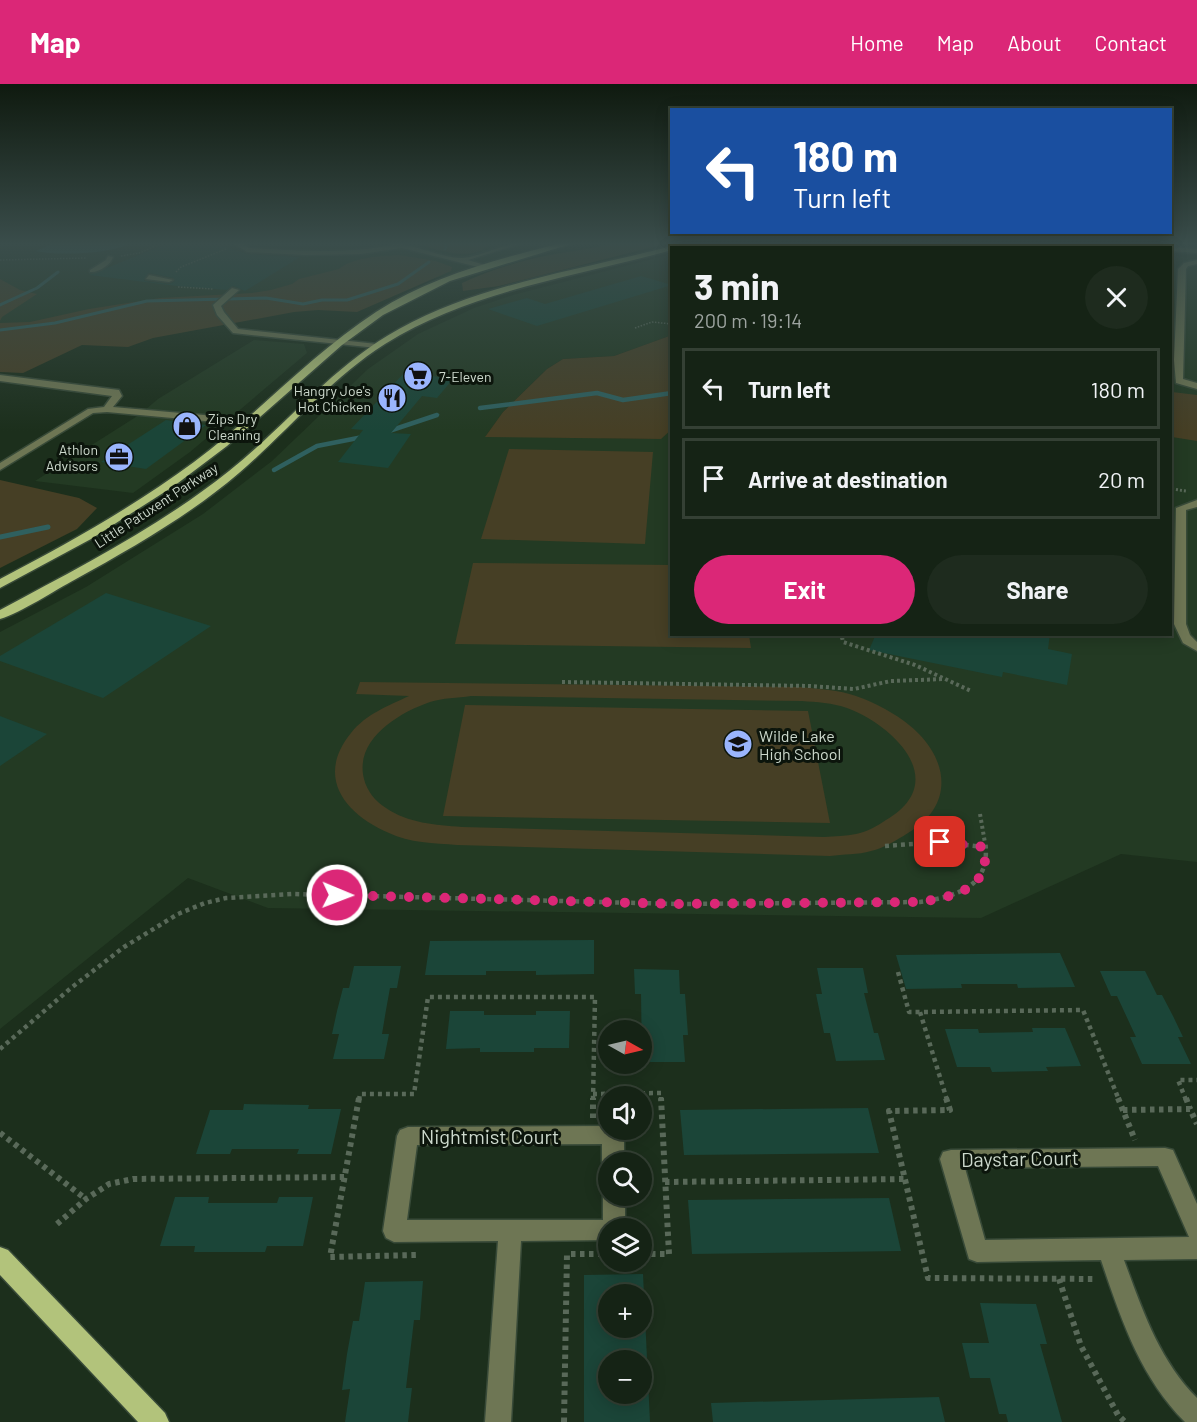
<!DOCTYPE html>
<html lang="en">
<head>
<meta charset="utf-8">
<style>
  body { margin:0; font-family:Barlow,sans-serif; background:#1e2b1e; color:#f1f3f6; height:100vh; display:flex; flex-direction:column; font-size:22px; white-space:nowrap }
  * { box-sizing:border-box; margin:0 }
  p { font-size:20px; color:#9da4a0 }
  .icon { flex:none; width:33px; height:33px; fill:none; stroke:currentColor; stroke-width:2; stroke-linecap:round; stroke-linejoin:round }
  .map { position:relative; flex:1; overflow:hidden }
  .details { position:absolute; left:670px; top:162px; width:502px; height:390px; display:flex; flex-direction:column; background:#152315; border-radius:0px; box-shadow:0 3px 15px #0003,0 0 0 2px #344034 }
  .details>* { flex:none }
  .hud { position:absolute; left:670px; top:24px; width:502px; height:126px; border-radius:0px; box-shadow:0 3px 15px #0003,0 0 0 2px #344034; background:#1a4fa0; color:#fff; overflow:hidden }
  .needle { width:39px; rotate:98deg }
  .fabs { position:absolute; left:598px; top:936px; display:grid; gap:12px }
  .fabs a { display:grid; place-items:center; width:54px; height:54px; border-radius:50%; background:#152315; box-shadow:0 3px 15px #0003,0 0 0 2px #344034; font-size:30px }
  .pin { position:absolute; display:grid; place-items:center; width:51px; height:51px; color:#fff; margin:-26px; border-radius:12px; box-shadow:0 3px 9px #0006 }
  .me { position:absolute; width:66px; margin:-33px; rotate:91deg; stroke-linejoin:round; filter:drop-shadow(0 0 4px #0008) }
  .turn { display:flex; align-items:center; gap:21px; height:126px; padding:0 24px; font-size:27px }
  .turn .icon { width:78px; height:78px; stroke-width:2.5 }
  .turn b { display:block; font-size:42px; line-height:51px }
  .round { display:grid; place-items:center; flex:none; width:63px; height:63px; border-radius:32px; background:#1e2b1e }
  .head { display:flex; align-items:center; justify-content:space-between; height:102px; padding:0 24px }
  h1 { font-size:36px; font-weight:700; line-height:45px }
  .primary-button { display:flex; gap:12px; margin-top:auto; padding:12px 24px }
  .primary-button a { flex:1; height:69px; border-radius:36px; background:#db2777; color:#fff; font-size:24px; font-weight:700; line-height:69px; text-align:center }
  .primary-button a+a { background:#1e2b1e; color:#f1f3f6 }
  ul { padding:0; list-style:none }
  li { display:flex; align-items:center; gap:18px; height:81px; margin:0 12px 9px; padding:0 12px; border:3px solid #344034; border-radius:0px }
  li div { flex:1 }
  li b { display:block; font-size:22px }
  li em { font-style:normal }
  header { display:flex; align-items:center; gap:36px; box-sizing:border-box; height:84px; padding:0 30px; background:#db2777; color:#fff }
  header strong { font-size:28px }
  nav { display:flex; gap:33px; margin-inline-start:auto; font-size:21px }
  .map>svg:first-child { display:block }
</style>
</head>
<body>
<header>
<strong>Map</strong>
<nav><a>Home</a><a>Map</a><a>About</a><a>Contact</a></nav>
</header>
<div class="map">
<svg width="1197" height="1338" viewBox="0 0 1197 1338">
  <rect width="100%" height="100%" fill="#1c2f1c"/>
  <g fill="#233a23">
    <polygon points="0,159 563,159 457,190 0,272"/>
    <polygon points="705,159 1064,159 1106,163 693,164"/>
    <polygon points="672,170 672,251 614,272 563,275 547,285 503,328 486,352 660,355 672,345 672,550 1172,550 1172,171 1197,176 1197,778 1121,770 981,834 268,824 188,794 0,945 0,548 86,503 203,430 272,377 368,285 418,250 474,224 513,211"/>
    <polygon points="254,256 304,260 307,269 190,368 133,409 35,397 139,331 158,315"/>
  </g>
  <g fill="#463f25" fill-rule="evenodd">
    <path d="M415,159H490C474,180 436,165 415,159Z"/>
    <path d="M613,159H668L499,202L463,207L462,199C488,187 521,176 550,171C571,167 592,165 613,159Z"/>
    <path d="M399,171L436,177L452,183L451,187L357,228L318,226L294,228L153,254L128,263L82,261L23,289L0,288V239L30,238L89,225L160,214L252,209L271,206L292,200L299,195L339,185C353,173 381,172 399,171Z"/>
    <polygon points="0,195 20,206 37,210 2,233 0,237"/>
    <polygon points="672,251 672,345 661,355 485,353 503,328 547,285 563,275 614,272"/>
    <polygon points="1172,308 1197,311 1197,357 1172,353"/>
    <polygon points="509,365 653,368 645,460 481,455"/>
    <polygon points="0,396 79,414 97,424 77,445 0,484"/>
    <polygon points="473,479 672,481 672,550 749,551 751,564 455,560"/>
    <path d="M360,598L801,603C819,605 839,606 856,612C877,619 904,634 919,650C951,683 950,725 908,749C897,756 884,764 871,767C858,771 843,770 830,772L457,761C434,759 409,759 389,749C345,730 315,693 351,649C366,630 388,622 409,612L356,610ZM471,612L802,617C816,618 833,619 847,624C895,642 951,698 886,736C877,742 867,748 856,750C846,752 835,752 824,753L462,743C435,741 408,739 386,724C375,717 367,707 364,695C354,656 398,629 430,618C442,614 458,614 471,612Z"/>
    <polygon points="465,621 808,627 830,739 443,732"/>
  </g>
  <path fill="#2f605f" d="M53,159H130C113,170 56,172 36,167Z"/>
  <g fill="none" stroke-linecap="round" stroke-linejoin="round">
    <g stroke="#2f605f" stroke-width="3">
      <polyline points="445,165 447,159"/>
      <polyline points="0,221 37,204 58,188"/>
      <polyline points="0,246 55,239 147,217 266,214 303,220 322,216 347,216 398,200 429,178"/>
    </g>
    <g stroke="#2f605f" stroke-width="4.5">
      <polyline points="480,324 597,309 623,316 672,309"/>
      <polyline points="389,347 437,331"/>
      <polyline points="274,386 317,362 363,353"/>
    </g>
    <polyline stroke="#2f605f" stroke-width="5" points="0,453 48,443"/>
  </g>
  <g fill="#1b4538" fill-rule="evenodd">
    <path d="M169,159L223,162L247,170L300,173L245,207L233,202L227,206L177,202L89,191ZM149,189L173,194L175,197L169,200L144,197Z"/>
    <polygon points="641,192 672,201 537,242 488,225 527,214 545,220"/>
    <polygon points="405,288 453,295 437,314 422,312 391,349 411,350 388,384 338,378 363,346 351,345"/>
    <polygon points="166,336 206,341 146,385 101,378"/>
    <polygon points="106,509 211,542 103,614 0,577 0,572"/>
    <polygon points="876,550 1050,550 1048,565 1072,570 1067,601 1003,588 1002,593 869,566"/>
    <polygon points="0,632 47,650 0,682"/>
    <polygon points="594,856 594,890 536,891 536,887 486,887 486,891 425,891 430,857"/>
    <polygon points="1060,869 1075,903 1018,904 1017,900 961,900 962,904 906,905 896,871"/>
    <polygon points="354,882 401,882 397,904 390,904 386,926 382,950 389,950 384,975 333,975 339,950 332,950 337,927 343,904 349,904"/>
    <polygon points="817,884 863,884 868,909 864,909 874,949 878,949 885,976 836,977 830,949 824,949 816,910 822,910"/>
    <polygon points="634,885 679,886 680,910 685,910 688,951 683,951 685,978 642,978 641,910 635,910"/>
    <polygon points="1100,887 1145,887 1157,911 1162,911 1173,932 1183,953 1178,953 1191,980 1142,980 1130,953 1136,953 1117,912 1111,912"/>
    <polygon points="450,927 484,927 484,931 536,931 536,927 570,927 569,964 534,964 534,968 480,968 480,964 446,965"/>
    <polygon points="1032,944 1065,944 1081,982 1046,983 1048,987 992,988 990,983 957,983 945,945 978,945 979,949 1033,948"/>
    <polygon points="244,1020 309,1021 308,1025 341,1025 331,1070 297,1070 299,1065 232,1065 230,1070 196,1070 210,1026 243,1026"/>
    <polygon points="868,1024 879,1069 684,1071 680,1026"/>
    <polygon points="175,1113 209,1113 208,1119 277,1119 279,1113 313,1113 303,1162 267,1162 265,1168 194,1168 195,1162 160,1162"/>
    <polygon points="889,1114 901,1167 692,1170 688,1116"/>
    <path d="M643,1190L650,1338H584V1191ZM609,1210H642V1244H609ZM609,1276H642V1310H609Z"/>
    <polygon points="423,1197 420,1236 414,1236 406,1304 412,1304 408,1338 345,1338 350,1305 342,1306 347,1270 353,1237 359,1237 365,1198"/>
    <polygon points="980,1219 1036,1220 1047,1260 1040,1260 1062,1338 1008,1338 1006,1330 999,1330 990,1294 970,1294 962,1259 989,1259"/>
    <polygon points="939,1313 945,1338 713,1338 711,1319"/>
  </g>
  <g fill="none" stroke-linecap="round" stroke-linejoin="round">
    <g stroke="#384a38" stroke-width="3">
      <g id="minor">
        <path d="M233,159H241L249,164C297,167 345,170 393,161L389,159C413,159 435,172 459,174C476,175 502,159 523,159L468,176L488,182L486,185L402,164L361,170L305,171L247,168Z"/>
        <polygon points="1172,163 1197,165 1197,169 1172,167 1170,164"/>
        <path d="M108,172L113,173C111,181 98,189 90,188V186L106,176Z"/>
        <polygon points="1197,176 1197,180 1188,182 1186,185 1183,295 1197,299 1197,305 1176,299 1174,276 1178,185 1184,179"/>
        <polygon points="149,191 173,196 169,198 146,195"/>
        <polygon points="232,204 239,206 221,222 224,228 238,245 377,260 381,262 377,264 233,249 217,231 213,221"/>
        <polygon points="0,291 119,306 122,312 113,323 249,335 254,338 249,341 107,328 93,329 0,386 0,379 88,325 104,323 112,312 0,297"/>
        <polygon points="1197,416 1197,423 1186,426 1186,540 1190,551 1197,558 1197,567 1183,559 1174,540 1176,424"/>
        <polygon points="609,1042 609,1046 621,1046 624,1051 624,1078 609,1078 609,1086 605,1085 602,1078 602,1060 417,1061 407,1136 603,1136 603,1112 606,1105 609,1104 609,1112 625,1112 625,1144 609,1144 609,1156 521,1157 511,1338 485,1338 498,1157 394,1158 386,1154 383,1147 397,1052 400,1046 408,1043"/>
        <path d="M1165,1064L1173,1066L1197,1120V1175L1124,1176C1142,1225 1159,1276 1197,1314V1338H1185C1140,1293 1121,1235 1101,1176L977,1178L969,1175L940,1075L943,1068L951,1066ZM1158,1082L1189,1153L985,1156L965,1084Z"/>
      </g>
    </g>
    <g stroke="#384a38" stroke-width="3">
      <g id="major">
        <path d="M562,159H574L450,197L383,231L342,261L227,362L174,402L91,455L0,504V495C67,460 133,423 194,378C257,331 310,271 376,228C432,192 498,175 562,159Z"/>
        <path d="M672,162L675,164H672V166C575,193 471,206 385,260C330,295 288,347 239,389C190,431 132,464 76,495C55,506 21,529 0,535V526C78,484 159,443 229,387C287,341 333,281 399,245C482,199 581,186 672,162Z"/>
        <polygon points="0,1163 8,1166 165,1329 169,1338 138,1338 0,1191"/>
      </g>
    </g>
    <g stroke="#596959" stroke-width="1.5" stroke-dasharray="1.5 1.5" stroke-linecap="butt">
      <polyline points="1046,159 1088,164"/>
      <polyline points="1097,159 1097,164"/>
      <polyline points="914,164 919,159"/>
      <polyline points="121,172 139,169 163,159"/>
      <polyline points="0,176 86,174"/>
      <polyline points="176,188 181,183 226,165"/>
      <polyline points="178,203 213,205"/>
      <polyline points="635,244 652,238 672,240"/>
    </g>
    <g stroke="#596959" stroke-width="3" stroke-dasharray="2 2" stroke-linecap="butt">
      <polyline points="1172,405 1186,407"/>
      <polyline points="841,550 842,555"/>
    </g>
    <g stroke="#596959" stroke-width="4" stroke-dasharray="3 3" stroke-linecap="butt">
      <polyline points="842,553 843,558 915,581 971,607"/>
      <polyline points="562,598 810,602 854,605 891,597 945,595"/>
      <polyline points="980,730 985,759"/>
      <polyline points="926,759 949,759"/>
    </g>
    <g stroke="#596959" stroke-width="4.5" stroke-dasharray="4 4" stroke-linecap="butt">
      <polyline points="885,762 940,758 984,763"/>
      <polyline points="898,888 909,928 920,928"/>
      <path d="M0,965L71,904L124,863L178,830L205,819L226,814L292,810L677,820L920,818C957,812 992,803 985,757"/>
      <polyline points="593,1010 661,1009 661,1016"/>
      <polyline points="359,1016 360,1010 414,1010 428,913 595,913 593,1016"/>
      <polyline points="947,1016 920,928 1083,926 1119,1016"/>
      <polyline points="1186,1016 1178,996 1197,996"/>
    </g>
    <g stroke="#596959" stroke-width="6" stroke-dasharray="4.5 4.5" stroke-linecap="butt">
      <polyline points="359,1014 330,1173 416,1171"/>
      <polyline points="946,1014 950,1026 889,1027 928,1194 1096,1195"/>
      <polyline points="1118,1014 1135,1056"/>
      <polyline points="1186,1014 1190,1025"/>
      <polyline points="1123,1026 1190,1025 1197,1040"/>
      <polyline points="593,1034 593,1014"/>
      <polyline points="0,1049 86,1115"/>
      <polyline points="665,1098 905,1095"/>
      <polyline points="57,1140 86,1115 109,1100 133,1095 344,1093"/>
      <polyline points="571,1170 609,1170"/>
      <polyline points="642,1170 669,1170 661,1014"/>
      <polyline points="1059,1195 1081,1262 1118,1331 1125,1338"/>
      <polyline points="564,1338 567,1170"/>
    </g>
    <use href="#minor" fill="#6e7654" fill-rule="evenodd"/>
    <use href="#major" fill="#b2c37b" fill-rule="evenodd"/>
  </g>
  <linearGradient id="sky" x2="0" y2="1"><stop stop-color="#0f1a0f"/><stop offset="0.46" stop-color="#3a4d4b"/><stop offset="1" stop-color="#3a4d4b" stop-opacity="0"/></linearGradient>
  <rect width="1197" height="347" fill="url(#sky)"/>
  <g fill="none" stroke-linecap="round" stroke-linejoin="round">
    <path stroke="#db2777" stroke-width="10" stroke-dasharray="0 18" d="M337,811L676,820L920,818C953,813 992,805 984,763L940,758"/>
  </g>
  <defs>
    <g id="supermarket-disc" transform="scale(1.5)"><circle r="9.5" fill="#9ab5fd" stroke="#0c150c"/><path d="M-6-5.5h2.5l.6 2H6L4.5 2H-2.5L-4.4-4H-6ZM-1.5 3.2a1.3 1.3 0 1 0 .1 0ZM3 3.2a1.3 1.3 0 1 0 .1 0Z" fill="#111"/></g>
    <g id="restaurant-disc" transform="scale(1.5)"><circle r="9.5" fill="#9ab5fd" stroke="#0c150c"/><path d="M-5-6h1v4h1v-4h1v4h1v-4h1v5L-1.5 .5V6h-2V.5L-5-1ZM5-6V6H3V1.5H1.5Q1.5-4 5-6Z" fill="#111"/></g>
    <g id="shop-disc" transform="scale(1.5)"><circle r="9.5" fill="#9ab5fd" stroke="#0c150c"/><path d="M-5-2.5h2.3a2.7 3.5 0 0 1 5.4 0H5L5.5 6h-11ZM-1.5-2.5h3a1.5 2.3 0 0 0-3 0Z" fill="#111"/></g>
    <g id="office-disc" transform="scale(1.5)"><circle r="9.5" fill="#9ab5fd" stroke="#0c150c"/><path d="M-6-3h4V-5.5h4V-3h4V5H-6ZM-1-4.5V-3h2v-1.5ZM-6 0V1H6V0Z" fill="#111"/></g>
    <g id="school-disc" transform="scale(1.5)"><circle r="9.5" fill="#9ab5fd" stroke="#0c150c"/><path d="M0-5L7-2L0 1L-7-2ZM-4 1L0 2.5L4 1V4Q0 6-4 4Z" fill="#111"/></g>
  </defs>
  <g fill-rule="evenodd">
    <use href="#supermarket-disc" x="418" y="292"/>
    <use href="#restaurant-disc" x="392" y="314"/>
    <use href="#shop-disc" x="187" y="342"/>
    <use href="#office-disc" x="119" y="373"/>
    <use href="#school-disc" x="738" y="660"/>
  </g>
  <g text-anchor="middle" dominant-baseline="central" stroke-width="6" stroke-linejoin="round" paint-order="stroke">
    <g font-size="14" fill="#cdd9cd" stroke="#0c150c" text-anchor="start">
      <text x="439" y="292">7-Eleven</text>
      <text x="371" y="306" text-anchor="end">Hangry Joe's<tspan x="371" dy="16">Hot Chicken</tspan></text>
      <text x="208" y="334">Zips Dry<tspan x="208" dy="16">Cleaning</tspan></text>
      <text x="98" y="365" text-anchor="end">Athlon<tspan x="98" dy="16">Advisors</tspan></text>
    </g>
    <g font-size="14" fill="#cdd9cd" stroke="#0c150c">
      <text transform="translate(156 421) rotate(-33)">Little Patuxent Parkway</text>
    </g>
    <g font-size="16" fill="#cdd9cd" stroke="#0c150c" text-anchor="start">
      <text x="759" y="651">Wilde Lake<tspan x="759" dy="18">High School</tspan></text>
    </g>
    <g font-size="20" fill="#cdd9cd" stroke="#0c150c">
      <text x="490" y="1052">Nightmist Court</text>
      <text transform="translate(1020 1074) rotate(-1)">Daystar Court</text>
    </g>
  </g>
</svg>
<div class="fabs">
<a><svg class="needle" viewBox="-14 -14 28 28"><path d="M0-13l5 13h-10z" fill="#e53935"/><path d="M0 13l5-13h-10z" fill="#9da4a0"/></svg></a>
<a><svg class="icon" aria-label="sound" viewBox="0 0 24 24"><path d="M4 9h4l5-4v14l-5-4H4zM17 9q2 3 0 6"/></svg></a>
<a><svg class="icon" aria-label="search" viewBox="0 0 24 24"><circle cx="10" cy="10" r="6"/><path d="M15 15l6 6"/></svg></a>
<a><svg class="icon" aria-label="layers" viewBox="0 0 24 24"><path d="M12 4l9 5-9 5-9-5zM3 14l9 5 9-5"/></svg></a>
<a>+</a>
<a>−</a>
</div>
<div class="pin" style="left:940px;top:758px;background:#d93025"><svg class="icon" aria-label="arrive" viewBox="0 0 24 24"><path d="M6 21V4h12l-3 4 3 4H6"/></svg></div>
<svg class="me" style="left:337px;top:811px" viewBox="-20 -20 40 40"><circle r="17" fill="#db2777" stroke="#fff" stroke-width="3"/><path d="M0-11L8 9 0 5-8 9z" fill="#fff"/></svg>
<div class="hud">
<div class="turn"><svg class="icon" aria-label="left" viewBox="0 0 24 24"><path d="M17 20v-9H6M10 6l-5 5 5 5"/></svg><div><b>180 m</b>Turn left</div></div>
</div>
<section class="details">
<div class="head"><div><h1>3 min</h1><p>200 m · 19:14</p></div><a class="round"><svg class="icon" aria-label="close" viewBox="0 0 24 24"><path d="M6 6l12 12M18 6L6 18"/></svg></a></div>
<ul>
<li><svg class="icon" aria-label="left" viewBox="0 0 24 24"><path d="M17 20v-9H6M10 6l-5 5 5 5"/></svg><div><b>Turn left</b></div><em>180 m</em></li>
<li><svg class="icon" aria-label="arrive" viewBox="0 0 24 24"><path d="M6 21V4h12l-3 4 3 4H6"/></svg><div><b>Arrive at destination</b></div><em>20 m</em></li>
</ul>
<div class="primary-button"><a>Exit</a><a>Share</a></div>
</section>
</div>
</body>
</html>
